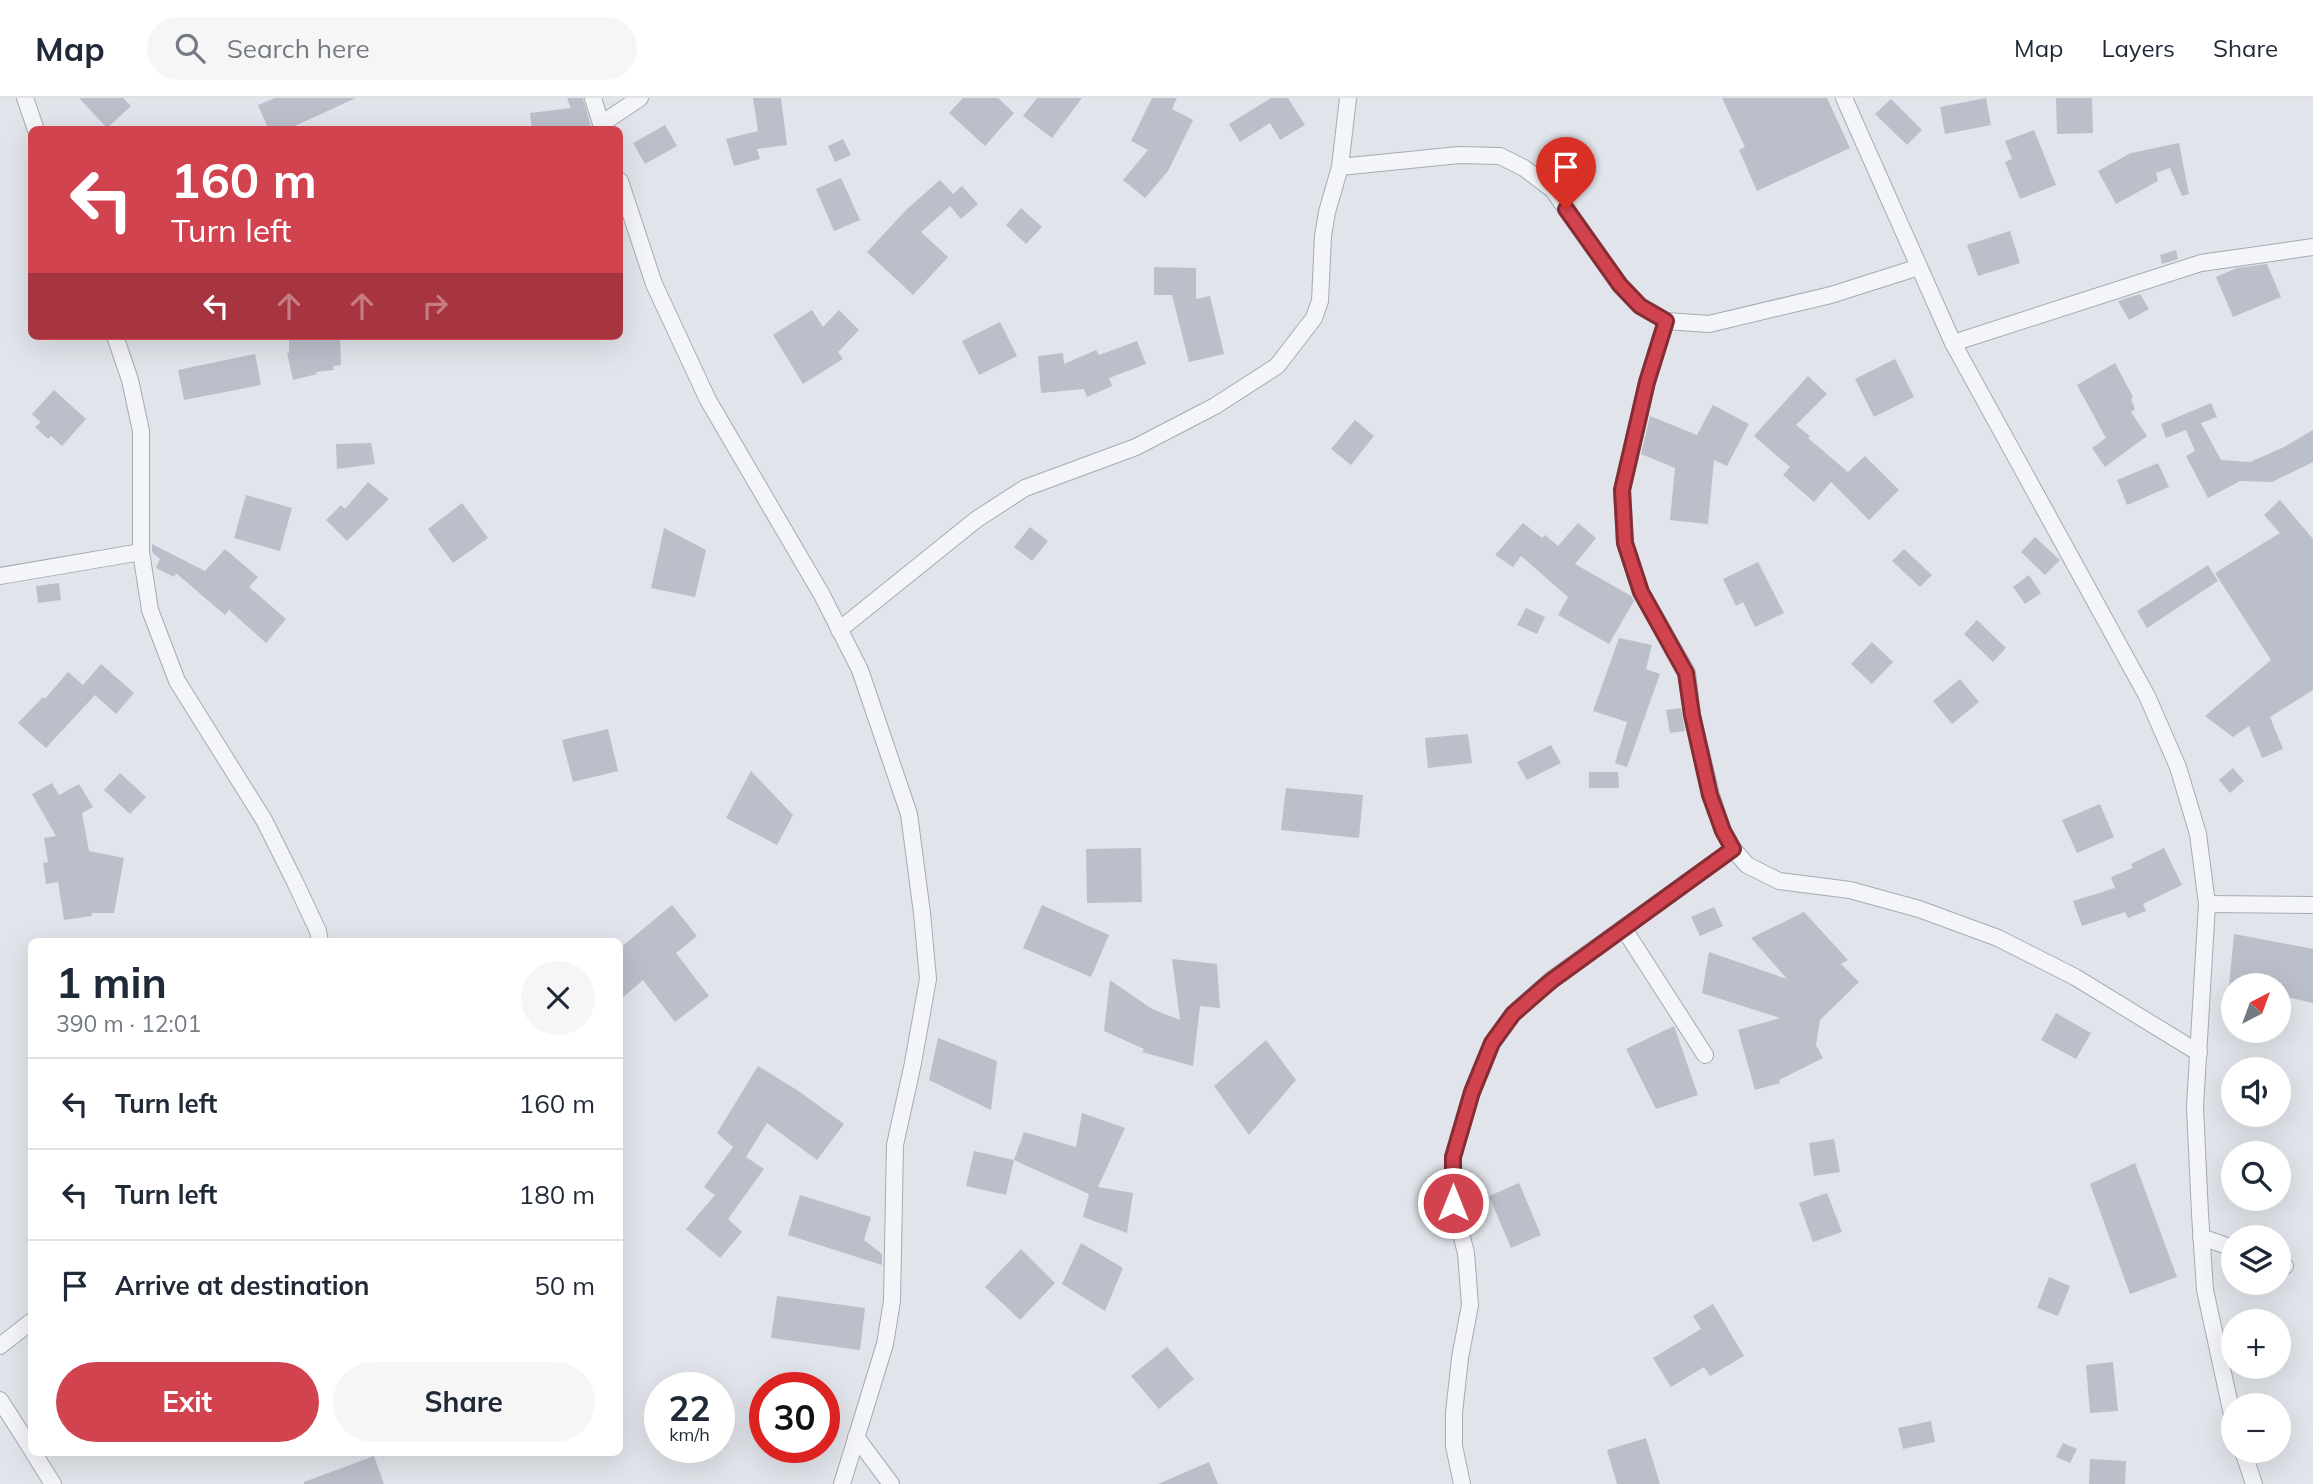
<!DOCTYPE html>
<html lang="en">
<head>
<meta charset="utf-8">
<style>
  body { margin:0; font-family:Mulish,sans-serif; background:#f6f6f7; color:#1f2937; height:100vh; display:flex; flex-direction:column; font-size:26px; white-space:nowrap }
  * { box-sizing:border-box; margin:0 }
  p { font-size:23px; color:#747a83 }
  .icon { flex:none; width:38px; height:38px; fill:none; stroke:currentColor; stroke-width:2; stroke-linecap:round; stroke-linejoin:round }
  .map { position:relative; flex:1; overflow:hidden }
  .details { position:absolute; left:28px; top:840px; width:595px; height:518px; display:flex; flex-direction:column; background:#fff; border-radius:10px; box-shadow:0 7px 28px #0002 }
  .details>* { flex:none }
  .hud { position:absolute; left:28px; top:28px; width:595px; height:214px; border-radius:10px; box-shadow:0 7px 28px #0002; background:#d1434f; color:#fff; overflow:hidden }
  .needle { width:46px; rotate:41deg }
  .controls { position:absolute; left:2221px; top:875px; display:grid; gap:14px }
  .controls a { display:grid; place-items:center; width:70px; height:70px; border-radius:50%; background:#fff; box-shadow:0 7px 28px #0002; font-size:35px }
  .speed { position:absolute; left:644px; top:1274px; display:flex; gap:14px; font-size:35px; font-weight:700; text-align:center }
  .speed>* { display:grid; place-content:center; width:91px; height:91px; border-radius:50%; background:#fff; box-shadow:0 7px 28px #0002; line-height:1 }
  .speed small { font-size:18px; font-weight:400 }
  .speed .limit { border:10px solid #d22; background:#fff; color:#111 }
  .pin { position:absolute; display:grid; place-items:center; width:60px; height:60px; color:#fff; margin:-72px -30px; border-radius:50% 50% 50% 0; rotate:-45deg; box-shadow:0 0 7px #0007 }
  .pin .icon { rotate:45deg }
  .me { position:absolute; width:77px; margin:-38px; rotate:0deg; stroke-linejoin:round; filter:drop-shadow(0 0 5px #0008) }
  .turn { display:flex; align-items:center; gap:24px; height:147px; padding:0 28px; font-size:32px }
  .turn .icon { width:91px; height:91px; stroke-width:2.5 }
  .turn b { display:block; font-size:49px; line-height:60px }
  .lanes { display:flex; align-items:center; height:66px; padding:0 28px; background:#0003; justify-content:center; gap:35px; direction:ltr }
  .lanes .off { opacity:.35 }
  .round { display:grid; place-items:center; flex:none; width:74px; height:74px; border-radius:37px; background:#f6f6f7 }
  .overview { display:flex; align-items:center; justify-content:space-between; height:119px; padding:0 28px }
  h1 { font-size:42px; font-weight:700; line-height:52px }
  .button { display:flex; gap:14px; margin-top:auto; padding:14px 28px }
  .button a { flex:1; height:80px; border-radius:42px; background:#d1434f; color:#fff; font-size:28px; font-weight:700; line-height:80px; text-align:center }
  .button a+a { background:#f6f6f7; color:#1f2937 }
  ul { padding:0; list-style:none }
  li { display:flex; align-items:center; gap:21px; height:91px; padding:0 28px; border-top:2px solid #e0e1e3 }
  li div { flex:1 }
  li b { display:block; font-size:26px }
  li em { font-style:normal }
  header { display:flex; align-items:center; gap:42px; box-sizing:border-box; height:98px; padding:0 35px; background:#fff; border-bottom:2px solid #e0e1e3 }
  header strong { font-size:33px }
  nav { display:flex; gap:38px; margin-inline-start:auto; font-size:24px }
  .search { width:490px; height:63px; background:#f6f6f7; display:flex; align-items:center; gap:18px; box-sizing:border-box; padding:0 24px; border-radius:38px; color:#747a83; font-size:26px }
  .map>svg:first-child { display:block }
</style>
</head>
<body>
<header>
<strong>Map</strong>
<div class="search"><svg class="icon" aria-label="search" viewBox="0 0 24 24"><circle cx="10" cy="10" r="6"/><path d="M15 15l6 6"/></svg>Search here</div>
<nav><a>Map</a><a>Layers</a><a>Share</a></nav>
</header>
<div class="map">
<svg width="2313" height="1386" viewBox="0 0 2313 1386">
  <rect width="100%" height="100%" fill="#e1e4ea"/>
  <g fill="#bbbfca">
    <polygon points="79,0 123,0 131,8 107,30"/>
    <polygon points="275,0 356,0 286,32 269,32 258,7"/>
    <polygon points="567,0 583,0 592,32 532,32 530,15 571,10"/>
    <polygon points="753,0 781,0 787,47 757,51 760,61 734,68 726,41 758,33"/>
    <polygon points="963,0 998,0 1014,15 985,48 949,15"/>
    <polygon points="1037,0 1082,0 1052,40 1023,18"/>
    <polygon points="1152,0 1177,0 1172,11 1193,22 1168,73 1145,100 1123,82 1148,52 1131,43"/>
    <polygon points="1271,0 1288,0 1305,27 1280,42 1270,25 1240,44 1229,26"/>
    <polygon points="1722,0 1827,0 1850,50 1757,93 1739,52 1745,49"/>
    <polygon points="1986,0 1991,27 1945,36 1940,9"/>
    <polygon points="2056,0 2092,0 2093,35 2057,36"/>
    <polygon points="1891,1 1922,32 1907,47 1875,16"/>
    <polygon points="665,27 677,48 645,66 633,45"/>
    <polygon points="2034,32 2056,87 2020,101 2005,64 2012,61 2005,43"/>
    <polygon points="843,41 851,57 835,64 828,48"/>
    <polygon points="2179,45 2189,96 2182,98 2170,70 2156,75 2158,83 2116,106 2098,73 2131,55"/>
    <polygon points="841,80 860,122 834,133 816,91"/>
    <polygon points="940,82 953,96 962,88 978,106 961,121 950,108 921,134 948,159 913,197 867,154 907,111"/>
    <polygon points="1021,110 1042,129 1026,146 1006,127"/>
    <polygon points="2010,133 2020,165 1978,178 1967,147"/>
    <polygon points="2176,152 2178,161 2162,166 2160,157"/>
    <polygon points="2267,166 2281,199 2233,219 2216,179 2237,170"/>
    <polygon points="1154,169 1196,170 1196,201 1210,198 1224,256 1189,264 1172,197 1154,197"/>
    <polygon points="2140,196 2149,211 2129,222 2118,203"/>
    <polygon points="812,212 823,229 839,212 859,232 838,254 843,261 803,286 773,237"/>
    <polygon points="1000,224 1017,258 979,277 962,243"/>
    <polygon points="289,238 340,238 341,267 333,268 334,272 316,274 317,276 293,282 287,255 289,255"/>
    <polygon points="1137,243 1146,266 1109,280 1112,288 1087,299 1084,291 1041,295 1038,258 1063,255 1064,266 1096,252 1099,257"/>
    <polygon points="255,256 261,287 184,302 178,272"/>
    <polygon points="1895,261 1914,299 1874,319 1855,281"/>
    <polygon points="2115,265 2133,299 2131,301 2135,311 2131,314 2147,338 2105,369 2092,350 2106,340 2077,287"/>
    <polygon points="1808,278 1827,296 1796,327 1810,338 1808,340 1848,374 1865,358 1899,392 1869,422 1831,384 1814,404 1783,377 1790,369 1754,338"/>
    <polygon points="54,292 86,321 62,348 51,338 48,341 35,329 41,324 32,316"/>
    <polygon points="2211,305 2217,319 2201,325 2221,362 2250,364 2282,350 2313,332 2313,364 2272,384 2240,383 2208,400 2186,358 2195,353 2186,332 2166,340 2161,326"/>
    <polygon points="1713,307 1749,326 1727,368 1714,362 1708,426 1670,422 1675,370 1641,356 1650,318 1697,337"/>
    <polygon points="1355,322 1374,338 1351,367 1331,351"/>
    <polygon points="371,345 375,366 337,371 336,346"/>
    <polygon points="2158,365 2169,389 2127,407 2117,382"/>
    <polygon points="368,384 389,401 347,443 326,422 341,407 345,411"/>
    <polygon points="246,397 292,410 280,453 234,440"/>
    <polygon points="2280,402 2313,441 2313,592 2270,619 2283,651 2262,660 2249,628 2233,639 2205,618 2271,562 2215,475 2280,435 2264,417"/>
    <polygon points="462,405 488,440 453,465 428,431"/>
    <polygon points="1523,425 1542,440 1545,437 1558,448 1578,425 1596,440 1575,466 1631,498 1634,503 1609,546 1558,517 1568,499 1521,458 1513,469 1495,457"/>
    <polygon points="1030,429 1048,443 1032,463 1014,449"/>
    <polygon points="664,430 706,452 695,499 651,490"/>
    <polygon points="2035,439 2060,462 2045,477 2021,454"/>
    <polygon points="152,446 205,473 225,451 258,479 249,489 286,521 266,545 229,512 225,517 176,475 174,479 156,470 160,461 152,454"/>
    <polygon points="1904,451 1932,477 1920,489 1892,463"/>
    <polygon points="1758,464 1784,515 1755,529 1743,504 1736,508 1723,481"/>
    <polygon points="2208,467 2218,483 2147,530 2137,513"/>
    <polygon points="2029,477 2041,495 2025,506 2013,489"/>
    <polygon points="59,485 61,502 38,505 36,488"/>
    <polygon points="1526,510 1545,519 1537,536 1517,527"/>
    <polygon points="1977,522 2006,550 1993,564 1964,536"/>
    <polygon points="1619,540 1652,547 1646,571 1660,576 1627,669 1615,665 1627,624 1593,613"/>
    <polygon points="1872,544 1893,564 1872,586 1851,566"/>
    <polygon points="101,566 134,595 116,616 95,597 46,650 18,625 43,599 45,601 68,574 83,587"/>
    <polygon points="1960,581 1979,604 1952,626 1933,603"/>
    <polygon points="1681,610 1685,633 1670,635 1666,612"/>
    <polygon points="608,631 618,673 573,684 562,642"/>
    <polygon points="1468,636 1472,665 1428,670 1425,640"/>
    <polygon points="1551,647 1561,665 1527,682 1517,664"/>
    <polygon points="2233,670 2244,683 2230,695 2219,682"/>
    <polygon points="751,673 793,717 777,747 726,720"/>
    <polygon points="1589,674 1618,674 1619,690 1589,690"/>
    <polygon points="120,675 146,699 130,716 104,692"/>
    <polygon points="52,685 59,697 79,686 93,709 82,715 89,753 124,760 114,815 91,815 92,818 64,822 58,784 46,786 43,765 48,764 44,740 56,738 32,696"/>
    <polygon points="1286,690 1363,697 1359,740 1281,732"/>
    <polygon points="2100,706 2114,739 2077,755 2062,722"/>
    <polygon points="1141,750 1142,804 1087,805 1086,751"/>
    <polygon points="2164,750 2182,787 2143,806 2146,813 2128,820 2125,814 2082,828 2073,803 2115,790 2111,779 2133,770 2131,766"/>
    <polygon points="672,807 697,838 676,855 709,898 675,924 643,882 620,902 620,850"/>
    <polygon points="1042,807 1109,837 1091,879 1023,850"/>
    <polygon points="1714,809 1723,828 1700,838 1691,819"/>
    <polygon points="1804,814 1848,862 1841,866 1859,884 1820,922 1816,947 1823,960 1779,982 1780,985 1755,992 1738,932 1780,920 1702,895 1709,854 1787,881 1751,840"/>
    <polygon points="2234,836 2313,851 2313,905 2278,897 2278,887 2229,887"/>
    <polygon points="1172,861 1217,866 1220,910 1200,908 1193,968 1142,954 1144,951 1104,933 1110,882 1152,911 1180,922"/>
    <polygon points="2056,915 2091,935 2076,961 2041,942"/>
    <polygon points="1674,928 1698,997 1656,1011 1626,951"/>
    <polygon points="938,940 997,963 991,1012 929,982"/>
    <polygon points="1266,942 1296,982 1249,1037 1214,988"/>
    <polygon points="758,968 797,992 844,1026 817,1062 767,1025 746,1059 764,1071 728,1121 742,1134 720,1160 686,1131 715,1097 704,1089 733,1049 717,1035"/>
    <polygon points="1082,1015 1125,1030 1098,1089 1133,1095 1127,1135 1083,1119 1089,1096 1014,1062 1024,1034 1076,1049"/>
    <polygon points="1834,1041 1840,1074 1814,1078 1809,1045"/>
    <polygon points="974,1053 1014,1062 1006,1097 966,1088"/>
    <polygon points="2135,1065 2177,1179 2130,1196 2090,1086"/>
    <polygon points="1519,1085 1541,1137 1511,1150 1489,1098"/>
    <polygon points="1827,1095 1842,1134 1813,1144 1799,1105"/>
    <polygon points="800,1097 871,1119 864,1142 882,1156 882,1167 788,1137"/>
    <polygon points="1081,1145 1123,1170 1105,1213 1062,1186"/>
    <polygon points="1021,1151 1055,1185 1020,1222 985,1189"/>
    <polygon points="2049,1179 2070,1188 2058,1218 2037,1210"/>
    <polygon points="777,1198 865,1210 860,1252 771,1240"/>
    <polygon points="1713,1206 1744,1258 1710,1278 1704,1269 1671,1289 1653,1260 1701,1231 1693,1218"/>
    <polygon points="1167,1249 1194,1281 1159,1311 1131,1278"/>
    <polygon points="2113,1264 2118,1313 2090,1315 2086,1267"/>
    <polygon points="1931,1323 1935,1344 1903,1351 1898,1330"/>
    <polygon points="1646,1340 1660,1386 1617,1386 1607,1352"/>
    <polygon points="2063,1345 2077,1351 2070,1365 2056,1359"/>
    <polygon points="374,1358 384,1386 304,1386 304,1384"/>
    <polygon points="2090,1361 2126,1363 2125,1386 2089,1386"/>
    <polygon points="1209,1364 1218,1386 1158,1386"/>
  </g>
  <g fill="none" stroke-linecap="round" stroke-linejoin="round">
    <g stroke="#a6aab4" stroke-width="18">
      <g id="street">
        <polyline points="25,0 36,32"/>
        <polyline points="593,0 603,32"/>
        <polyline points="1844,0 1953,245 2147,598 2178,669 2198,736 2207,806 2195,1009 2200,1116 2205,1192 2233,1321"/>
        <polyline points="601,26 640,0"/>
        <polyline points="1340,69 1459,57 1500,58 1524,70 1553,92 1620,187 1640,208 1666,223 1709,226 1831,197 1919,169"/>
        <polyline points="620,83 654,186 708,302 822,497 860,572 909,716 922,815 928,881 913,965 895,1047 892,1203 885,1246 842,1386"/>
        <polyline points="1666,223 1647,284 1622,392 1625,445 1641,494 1687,575 1692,617 1711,697 1723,733 1733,751 1747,767 1779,783 1850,792 1919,811 1998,840 2075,879 2199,955"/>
        <polyline points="115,238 130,282 141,333 141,454 150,512 177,583 264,722 295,784 318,833 320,844"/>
        <polyline points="1953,245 2201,165 2313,149"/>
        <polyline points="0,478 141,454"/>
        <polyline points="839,532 977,421 1025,390 1136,349 1215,308 1277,268 1314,220 1320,203 1323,138 1327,114 1340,69 1348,0"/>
        <polyline points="2207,806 2313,807"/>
        <polyline points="1624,831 1705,957"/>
        <polyline points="2201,1139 2233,1150"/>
        <polyline points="2278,1165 2285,1168"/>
        <polyline points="0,1248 32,1223"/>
        <polyline points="0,1302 32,1352"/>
        <polyline points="856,1339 891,1386"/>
        <polyline points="2243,1353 2254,1386"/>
        <polyline points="33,1354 53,1386"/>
        <polyline points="1462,1386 1454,1348 1454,1315 1460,1260 1470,1207 1466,1155 1453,1105 1453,1059 1472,994 1492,945 1513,916 1551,882 1733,751"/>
      </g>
    </g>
    <use href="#street" stroke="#f4f5f8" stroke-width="16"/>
  </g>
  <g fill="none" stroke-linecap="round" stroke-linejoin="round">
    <g stroke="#882c33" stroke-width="18">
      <polyline id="route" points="1453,1105 1453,1059 1472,994 1492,945 1513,916 1551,883 1733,751 1723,733 1710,697 1692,617 1686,575 1641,494 1625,445 1622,392 1647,284 1666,223 1640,208 1620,187 1566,111"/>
    </g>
    <use href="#route" stroke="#d1434f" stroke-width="12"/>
  </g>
</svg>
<div class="controls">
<a><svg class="needle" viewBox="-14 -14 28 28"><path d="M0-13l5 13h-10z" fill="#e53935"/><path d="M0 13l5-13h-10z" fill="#747a83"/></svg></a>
<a><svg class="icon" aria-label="sound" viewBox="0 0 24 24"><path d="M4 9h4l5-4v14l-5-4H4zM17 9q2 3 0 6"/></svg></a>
<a><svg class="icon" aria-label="search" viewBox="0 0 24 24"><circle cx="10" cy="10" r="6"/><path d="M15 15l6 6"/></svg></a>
<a><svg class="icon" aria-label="layers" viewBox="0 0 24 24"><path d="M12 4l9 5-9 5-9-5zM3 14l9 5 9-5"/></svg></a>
<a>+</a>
<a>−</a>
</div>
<div class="speed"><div>22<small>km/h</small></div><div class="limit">30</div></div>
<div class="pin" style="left:1566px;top:111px;background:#d93025"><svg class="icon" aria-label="arrive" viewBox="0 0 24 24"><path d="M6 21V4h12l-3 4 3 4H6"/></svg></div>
<svg class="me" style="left:1453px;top:1105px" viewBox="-20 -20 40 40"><circle r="17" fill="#d1434f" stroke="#fff" stroke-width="3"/><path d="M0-11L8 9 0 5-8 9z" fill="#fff"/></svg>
<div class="hud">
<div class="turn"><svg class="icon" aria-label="left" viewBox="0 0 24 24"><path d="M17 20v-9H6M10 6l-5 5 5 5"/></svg><div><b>160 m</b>Turn left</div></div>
<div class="lanes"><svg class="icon" aria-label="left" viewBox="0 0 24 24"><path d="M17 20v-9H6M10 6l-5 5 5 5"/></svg><svg class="icon off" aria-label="ahead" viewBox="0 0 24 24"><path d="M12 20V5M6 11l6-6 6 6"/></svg><svg class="icon off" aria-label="ahead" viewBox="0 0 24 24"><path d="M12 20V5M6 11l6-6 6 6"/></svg><svg class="icon off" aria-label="right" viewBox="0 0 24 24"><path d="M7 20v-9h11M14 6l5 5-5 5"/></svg></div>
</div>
<section class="details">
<div class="overview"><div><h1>1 min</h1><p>390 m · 12:01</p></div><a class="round"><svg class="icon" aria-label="close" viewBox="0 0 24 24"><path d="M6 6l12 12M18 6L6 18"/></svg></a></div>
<ul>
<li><svg class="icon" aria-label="left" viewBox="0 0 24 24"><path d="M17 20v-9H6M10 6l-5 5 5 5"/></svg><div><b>Turn left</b></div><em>160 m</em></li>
<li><svg class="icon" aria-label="left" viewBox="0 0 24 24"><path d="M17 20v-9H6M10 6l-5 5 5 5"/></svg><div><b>Turn left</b></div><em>180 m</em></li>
<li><svg class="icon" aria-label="arrive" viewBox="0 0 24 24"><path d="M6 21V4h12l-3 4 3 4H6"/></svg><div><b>Arrive at destination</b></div><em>50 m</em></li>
</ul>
<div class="button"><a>Exit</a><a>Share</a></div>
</section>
</div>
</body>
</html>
